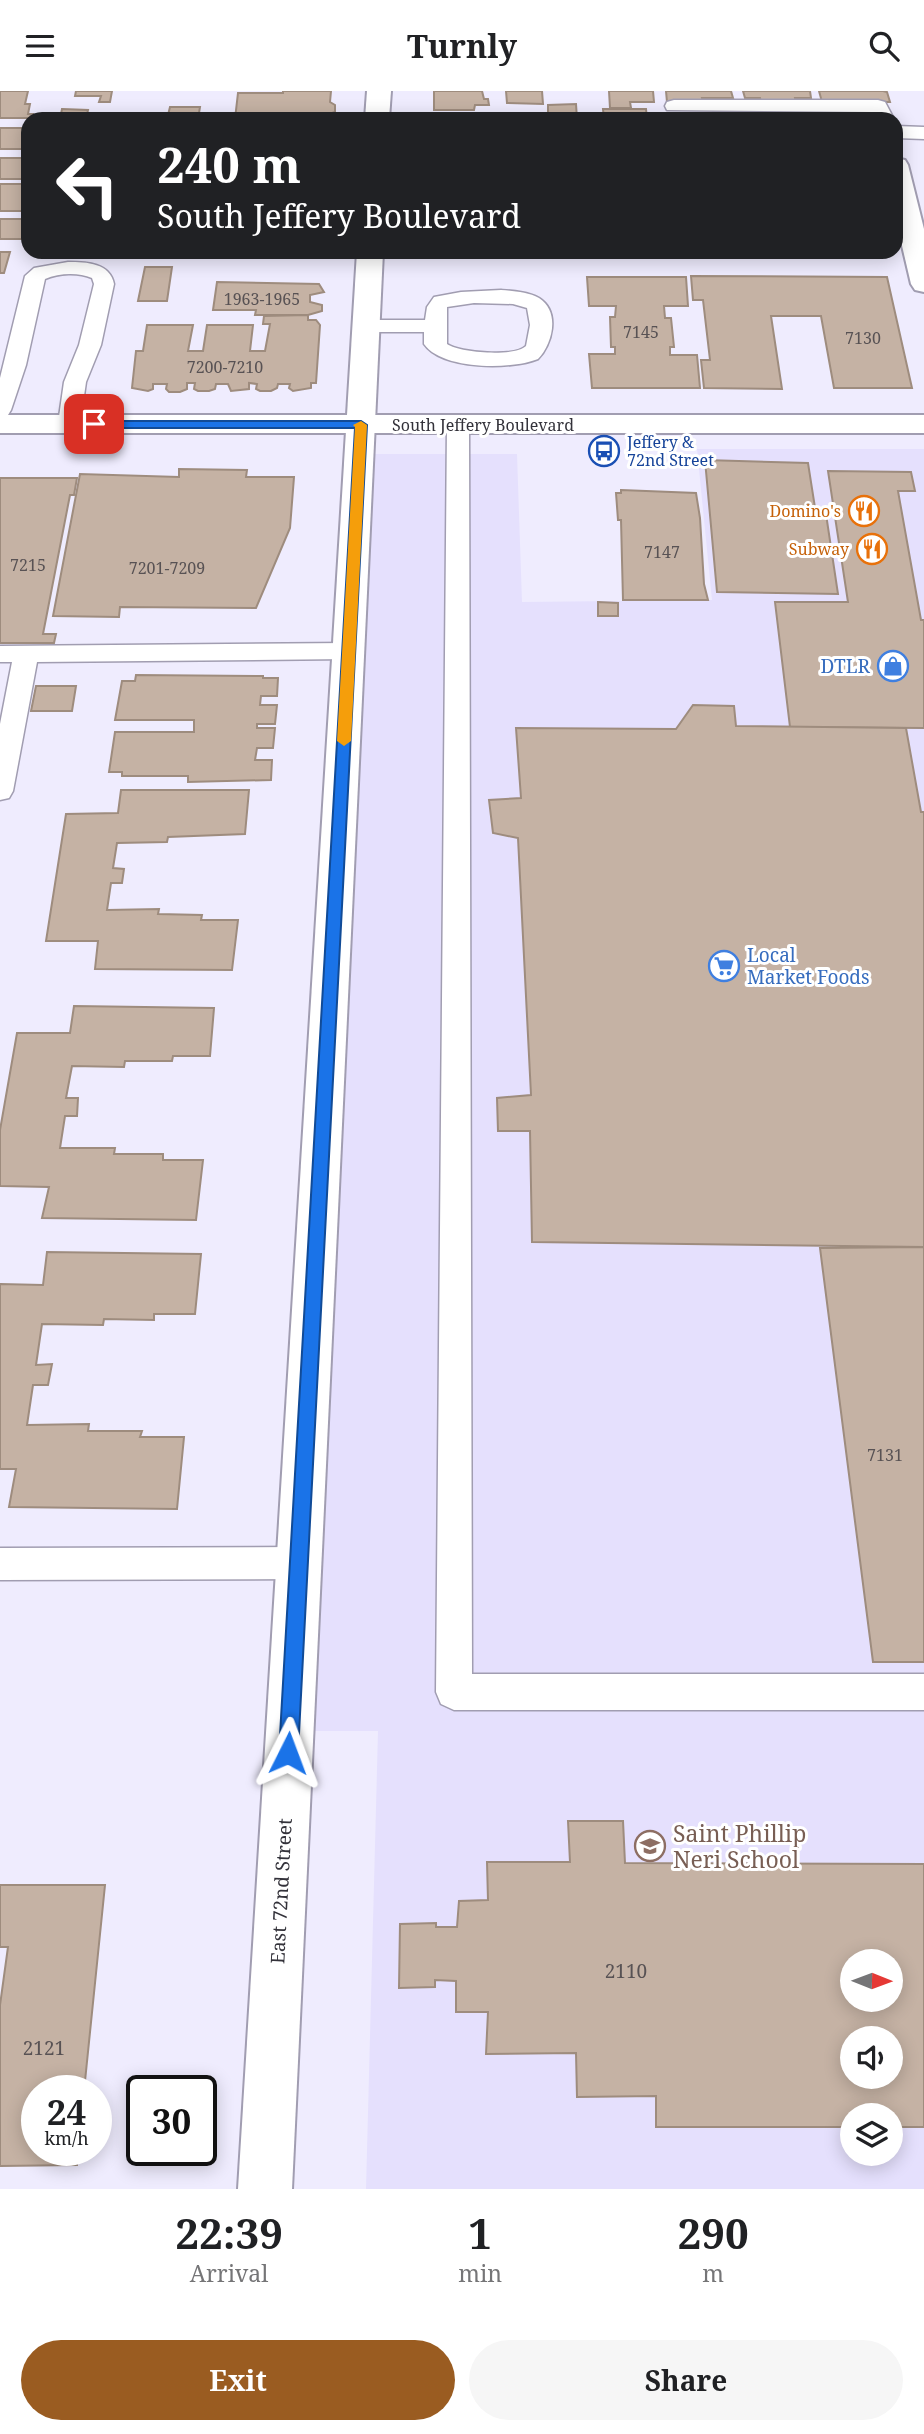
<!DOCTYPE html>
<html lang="en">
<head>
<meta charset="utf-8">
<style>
  body { margin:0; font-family:"Noto Serif",serif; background:#f6f6f6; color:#202124; height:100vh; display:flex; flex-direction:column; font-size:26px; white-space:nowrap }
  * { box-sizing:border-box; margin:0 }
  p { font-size:23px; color:#757577 }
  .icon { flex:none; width:38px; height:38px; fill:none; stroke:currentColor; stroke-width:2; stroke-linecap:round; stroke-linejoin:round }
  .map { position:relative; height:2098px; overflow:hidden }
  .details { display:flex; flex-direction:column; background:#fff; flex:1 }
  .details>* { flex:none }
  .guide { position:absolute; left:21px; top:21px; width:882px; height:147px; border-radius:21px; box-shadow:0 4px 18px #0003; background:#202124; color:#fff; overflow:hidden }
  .needle { width:46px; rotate:91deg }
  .fabs { position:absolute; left:840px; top:1858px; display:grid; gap:14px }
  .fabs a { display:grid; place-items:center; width:63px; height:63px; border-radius:50%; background:#fff; box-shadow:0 4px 18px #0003; font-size:35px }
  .speed { position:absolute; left:21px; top:1984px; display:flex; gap:14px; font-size:35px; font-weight:700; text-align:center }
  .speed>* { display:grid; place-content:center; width:91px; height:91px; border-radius:50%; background:#fff; box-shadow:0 4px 18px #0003; line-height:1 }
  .speed small { font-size:18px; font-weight:400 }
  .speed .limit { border:4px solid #111; border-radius:10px; background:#fff; color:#111 }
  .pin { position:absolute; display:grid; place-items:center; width:60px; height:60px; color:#fff; margin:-30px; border-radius:14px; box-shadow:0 4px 10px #0006 }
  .me { position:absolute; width:77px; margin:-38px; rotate:3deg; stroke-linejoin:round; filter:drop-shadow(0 0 5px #0008) }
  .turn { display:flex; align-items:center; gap:24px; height:147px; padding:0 21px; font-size:32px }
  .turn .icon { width:91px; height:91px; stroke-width:2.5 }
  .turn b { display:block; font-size:49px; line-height:60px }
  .eta { display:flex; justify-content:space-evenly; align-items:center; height:119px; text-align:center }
  .eta b { font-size:42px; font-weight:700; line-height:49px }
  .primary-button { display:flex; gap:14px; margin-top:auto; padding:14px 21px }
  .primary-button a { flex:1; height:80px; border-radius:42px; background:#9a5c21; color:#fff; font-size:28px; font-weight:700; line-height:80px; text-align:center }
  .primary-button a+a { background:#f6f6f6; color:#202124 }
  header { display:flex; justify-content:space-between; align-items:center; height:91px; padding:0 21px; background:#fff; font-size:32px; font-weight:700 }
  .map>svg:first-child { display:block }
</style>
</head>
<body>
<header><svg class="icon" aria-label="menu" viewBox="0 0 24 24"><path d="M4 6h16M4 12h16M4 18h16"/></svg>Turnly<svg class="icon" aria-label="search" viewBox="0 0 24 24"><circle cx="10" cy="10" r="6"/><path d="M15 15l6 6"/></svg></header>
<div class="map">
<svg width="924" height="2098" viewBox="0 0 924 2098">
  <rect width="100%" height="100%" fill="#efecfe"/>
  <path fill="#e5e0fd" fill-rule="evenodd" d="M697,358H924V2098H366L378,1640H309L371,363H517L522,511L712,509ZM852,1871H891V1909H852ZM852,1948H891V1986H852ZM852,2025H891V2063H852Z"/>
  <g fill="#c5b2a4" stroke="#9e8c7e" stroke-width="2" fill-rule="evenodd">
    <polygon points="0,0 28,0 25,13 30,13 28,23 33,23 32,27 0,27"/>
    <polygon points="76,0 112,0 110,11 99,11 101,5 75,5"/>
    <polygon points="283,0 331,0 330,11 335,14 335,21 329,23 329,28 235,28 238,2 283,2"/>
    <polygon points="434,0 482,0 484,8 488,8 489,14 475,14 474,19 434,19"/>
    <polygon points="506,0 542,0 543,13 507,12"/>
    <polygon points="609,0 653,0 654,11 630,11 631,17 610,17"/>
    <polygon points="666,0 731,0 733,7 702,7 703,12 667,11"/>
    <polygon points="743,0 810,0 811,7 795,7 796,12 761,12 760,7 745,7"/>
    <polygon points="819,0 883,0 887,1 890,11 822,11"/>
    <polygon points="576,13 577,28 548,28 548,14"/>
    <polygon points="170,16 200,16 198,28 167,28"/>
    <polygon points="62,18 88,19 86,28 60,28"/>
    <polygon points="603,18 646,18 647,28 604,28"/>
    <rect x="0" y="37" width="28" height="21"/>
    <rect x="0" y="67" width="28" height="21"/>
    <polygon points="0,93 28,93 22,120 0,120"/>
    <rect x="0" y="128" width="28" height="20"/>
    <polygon points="0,161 10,161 4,182 0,182"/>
    <polygon points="320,161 319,166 279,167 279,162 239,162"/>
    <polygon points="145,176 172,176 167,210 138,210"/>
    <polygon points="691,185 887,186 912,297 834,297 821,225 771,225 782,298 704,297 701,269 710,269 703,209 693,209"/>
    <polygon points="587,186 686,186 688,215 664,215 665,227 671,227 674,256 670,256 670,264 697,264 700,297 592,297 589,263 615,263 615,256 611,256 610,226 615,226 616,215 589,215"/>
    <polygon points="217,191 319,193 324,201 310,204 310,211 322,214 322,220 308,224 255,224 256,219 213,219"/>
    <polygon points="308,224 308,229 316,229 320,234 316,292 311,292 311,297 293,300 289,297 290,293 278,293 277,297 271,300 260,300 256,298 257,293 249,292 249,298 231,300 228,293 216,293 215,298 209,300 198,300 194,298 195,292 187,292 187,298 180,301 169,301 166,298 167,293 153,293 153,298 148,300 132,297 136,260 143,260 147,234 193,234 188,260 203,260 207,234 253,234 250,260 265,260 270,233 263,233 264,225"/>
    <polygon points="705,369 808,372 816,423 826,423 838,503 717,501"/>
    <polygon points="179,378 247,379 246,386 294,386 290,437 256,517 120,516 119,526 53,525 80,383 179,386"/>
    <polygon points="828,380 911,381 915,400 898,400 921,529 924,529 924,637 790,636 775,511 848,511"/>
    <polygon points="0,387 77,387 74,404 70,404 43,543 56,543 54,552 0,552"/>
    <polygon points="621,399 696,402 700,427 704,493 708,509 623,509 621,429 618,429 616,402 621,402"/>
    <polygon points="598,511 618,512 618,525 598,525"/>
    <polygon points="136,584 263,585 263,587 278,587 277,605 261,605 260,614 277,614 275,633 257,633 257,637 275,637 273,657 257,657 255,669 272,669 271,689 188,691 188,685 122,685 122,681 109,681 115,641 194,641 194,629 115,629 122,590 135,590"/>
    <polygon points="36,595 76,595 72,620 31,620"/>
    <polygon points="693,614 734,615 736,635 906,637 921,721 924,721 924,1156 532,1151 530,1040 498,1040 497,1007 531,1004 518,747 493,742 489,709 521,707 516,637 676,638"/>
    <polygon points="121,699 249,699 245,743 168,746 167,751 117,752 113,777 124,778 122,792 111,792 107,819 159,818 158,823 202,824 201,829 238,829 232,879 95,878 98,850 46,850 66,723 118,722"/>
    <polygon points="74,915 214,917 210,965 173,965 172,970 125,970 124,976 72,975 66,1007 78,1007 77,1025 65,1025 60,1057 115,1057 114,1063 163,1063 163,1069 203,1069 196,1129 42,1127 49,1096 0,1095 0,1039 17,942 70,942"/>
    <polygon points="924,1156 924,1571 873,1571 820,1157"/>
    <polygon points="47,1161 201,1163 195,1223 154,1223 154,1229 104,1228 103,1234 42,1233 36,1274 52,1273 48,1294 33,1294 27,1334 89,1333 88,1340 142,1340 140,1346 184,1346 177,1418 9,1416 16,1378 0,1378 0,1193 43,1194"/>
    <path d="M568,1730H623L625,1772L924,1773V2036H891V2025H852V2036H656V2005L577,2006L576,1962L486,1963L488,1921H456V1890L435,1889V1896L399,1897L400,1833L436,1832V1836H457L459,1810L488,1809L487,1771H570ZM852,1871H891V1909H852ZM852,1948H891V1986H852Z"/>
    <polygon points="0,1794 105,1794 84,2000 37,2000 37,2060 78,2060 77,2074 0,2075 0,1914 8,1856 0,1856"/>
  </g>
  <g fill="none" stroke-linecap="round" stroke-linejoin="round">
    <g stroke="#a19db1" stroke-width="3">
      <g id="service">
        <polygon points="674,9 878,9 885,11 894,28 876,28 872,21 667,19 665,15 667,11"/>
        <polygon points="896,35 924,36 924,48 896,47"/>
        <path d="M68,171C87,171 110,172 114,193L101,254L86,291L80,333L77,338H61L58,333L64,291L79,254L94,193L92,187C78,181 59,182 45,188L26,274L11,319L8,324L0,326V287L25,185L34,177Z"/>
        <path d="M501,199C513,200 528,201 539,207C561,221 552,254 538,268C511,279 442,279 424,253V241H366L359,239L355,235L359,231L366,229H425L427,216L434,206L461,201ZM474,212L513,213L527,217L530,234L526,255C515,266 460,262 447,253V216Z"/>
        <polygon points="458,326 466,328 469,333 472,1583 924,1583 924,1619 454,1619 441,1613 436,1601 447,333 450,328"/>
        <polygon points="349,552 358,554 361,560 358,566 349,568 37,571 13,700 9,707 0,709 0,633 12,571 0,571 0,555"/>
        <polygon points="299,1456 311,1461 316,1472 311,1483 299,1488 0,1489 0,1457"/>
      </g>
    </g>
    <g stroke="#a19db1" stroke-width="4">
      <g id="minor">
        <polygon points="367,0 391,0 389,28 365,28"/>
        <polygon points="896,67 905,69 908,74 924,138 924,201 915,199 911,193 896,129"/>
        <polygon points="357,161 383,161 292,2098 238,2098"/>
      </g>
    </g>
    <g stroke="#a19db1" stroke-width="4">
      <rect id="tertiary" x="0" y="324" width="924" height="18"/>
    </g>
    <use href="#service" fill="#fff" fill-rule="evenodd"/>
    <use href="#minor" fill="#fff" fill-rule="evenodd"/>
    <use href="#tertiary" fill="#fff" fill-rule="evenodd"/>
  </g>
  <polygon fill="#1a73e8" stroke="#114b97" stroke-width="2" points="90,330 361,330 367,334 298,1662 295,1669 288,1672 282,1669 279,1662 355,337 94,337 89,333"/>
  <polygon fill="#f59e0b" points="361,330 367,334 351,650 344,655 337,650 355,336 353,334"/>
  <defs>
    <g id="bus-ring" transform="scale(1.575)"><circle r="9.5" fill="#fff" stroke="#1a4fb4" stroke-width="1.5"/><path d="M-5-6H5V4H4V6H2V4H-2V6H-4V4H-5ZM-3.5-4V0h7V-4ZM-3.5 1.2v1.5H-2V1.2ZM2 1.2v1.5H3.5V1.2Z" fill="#1a4fb4"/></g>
    <g id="restaurant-ring" transform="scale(1.575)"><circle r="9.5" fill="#fff" stroke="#e8710a" stroke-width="1.5"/><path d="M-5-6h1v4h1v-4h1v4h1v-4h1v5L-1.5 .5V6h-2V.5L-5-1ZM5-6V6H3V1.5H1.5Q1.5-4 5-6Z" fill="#e8710a"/></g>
    <g id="shop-ring" transform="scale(1.575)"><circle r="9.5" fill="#fff" stroke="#3f7fe0" stroke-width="1.5"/><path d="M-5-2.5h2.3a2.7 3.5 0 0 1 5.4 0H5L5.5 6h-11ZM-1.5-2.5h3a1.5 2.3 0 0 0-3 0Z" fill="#3f7fe0"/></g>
    <g id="supermarket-ring" transform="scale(1.575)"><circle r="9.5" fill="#fff" stroke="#3f7fe0" stroke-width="1.5"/><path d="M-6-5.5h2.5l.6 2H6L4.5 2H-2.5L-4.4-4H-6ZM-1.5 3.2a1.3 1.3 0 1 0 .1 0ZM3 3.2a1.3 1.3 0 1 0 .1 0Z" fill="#3f7fe0"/></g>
    <g id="school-ring" transform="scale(1.575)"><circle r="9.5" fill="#fff" stroke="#8d6e63" stroke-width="1.5"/><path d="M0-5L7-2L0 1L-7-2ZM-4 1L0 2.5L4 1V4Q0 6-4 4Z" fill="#8d6e63"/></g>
  </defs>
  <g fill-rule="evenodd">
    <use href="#bus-ring" x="604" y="360"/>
    <use href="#restaurant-ring" x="864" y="420"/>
    <use href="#restaurant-ring" x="872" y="458"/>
    <use href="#shop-ring" x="893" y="575"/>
    <use href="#supermarket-ring" x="724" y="875"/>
    <use href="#school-ring" x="650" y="1755"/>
  </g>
  <g text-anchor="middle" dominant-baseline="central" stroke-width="6" stroke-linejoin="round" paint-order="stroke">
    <g font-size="16" fill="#585254">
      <text x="262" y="208">1963-1965</text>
      <text x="641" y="241">7145</text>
      <text x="863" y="247">7130</text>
      <text x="225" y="276">7200-7210</text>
      <text x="662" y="461">7147</text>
      <text x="28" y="474">7215</text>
      <text x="167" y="477">7201-7209</text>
      <text x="885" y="1364">7131</text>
    </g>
    <g font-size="16" fill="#33323a" stroke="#fff">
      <text x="483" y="334">South Jeffery Boulevard</text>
    </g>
    <g font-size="16" fill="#164399" stroke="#fff" text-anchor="start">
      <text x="627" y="351">Jeffery &amp;<tspan x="627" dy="18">72nd Street</tspan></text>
    </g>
    <g font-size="16" fill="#c56008" stroke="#fff" text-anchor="end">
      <text x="841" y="420">Domino's</text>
      <text x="849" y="458">Subway</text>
    </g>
    <g font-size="19" fill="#366cbe" stroke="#fff" text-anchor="end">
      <text x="870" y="575">DTLR</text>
      <text x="747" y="864" text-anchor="start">Local<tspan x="747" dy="22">Market Foods</tspan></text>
    </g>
    <g font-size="19" fill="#33323a" stroke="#fff">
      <text transform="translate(281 1800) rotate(-87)">East 72nd Street</text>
    </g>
    <g font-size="19" fill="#585254">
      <text x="626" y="1880">2110</text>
      <text x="44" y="1957">2121</text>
    </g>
    <g font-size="23" fill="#785e54" stroke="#fff" text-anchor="start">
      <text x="673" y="1742">Saint Phillip<tspan x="673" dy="26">Neri School</tspan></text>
    </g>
  </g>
</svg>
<div class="fabs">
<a><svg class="needle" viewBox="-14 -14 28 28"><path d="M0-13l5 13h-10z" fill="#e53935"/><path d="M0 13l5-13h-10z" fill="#757577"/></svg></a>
<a><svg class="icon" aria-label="sound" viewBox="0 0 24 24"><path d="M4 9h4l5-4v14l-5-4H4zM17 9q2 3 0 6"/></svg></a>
<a><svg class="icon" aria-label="layers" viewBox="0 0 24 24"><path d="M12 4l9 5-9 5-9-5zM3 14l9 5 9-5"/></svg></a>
</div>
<div class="speed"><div>24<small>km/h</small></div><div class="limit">30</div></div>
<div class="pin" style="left:94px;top:333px;background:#d93025"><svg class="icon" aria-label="arrive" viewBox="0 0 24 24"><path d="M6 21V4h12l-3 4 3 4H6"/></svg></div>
<svg class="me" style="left:288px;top:1662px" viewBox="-20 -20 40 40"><path d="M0-17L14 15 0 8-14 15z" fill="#1a73e8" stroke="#fff" stroke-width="4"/></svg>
<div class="guide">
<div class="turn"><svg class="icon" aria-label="left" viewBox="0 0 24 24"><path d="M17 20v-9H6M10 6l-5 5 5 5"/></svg><div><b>240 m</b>South Jeffery Boulevard</div></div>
</div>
</div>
<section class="details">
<div class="eta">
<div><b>22:39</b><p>Arrival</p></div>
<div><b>1</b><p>min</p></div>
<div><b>290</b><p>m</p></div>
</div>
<div class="primary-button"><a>Exit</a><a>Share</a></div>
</section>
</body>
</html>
